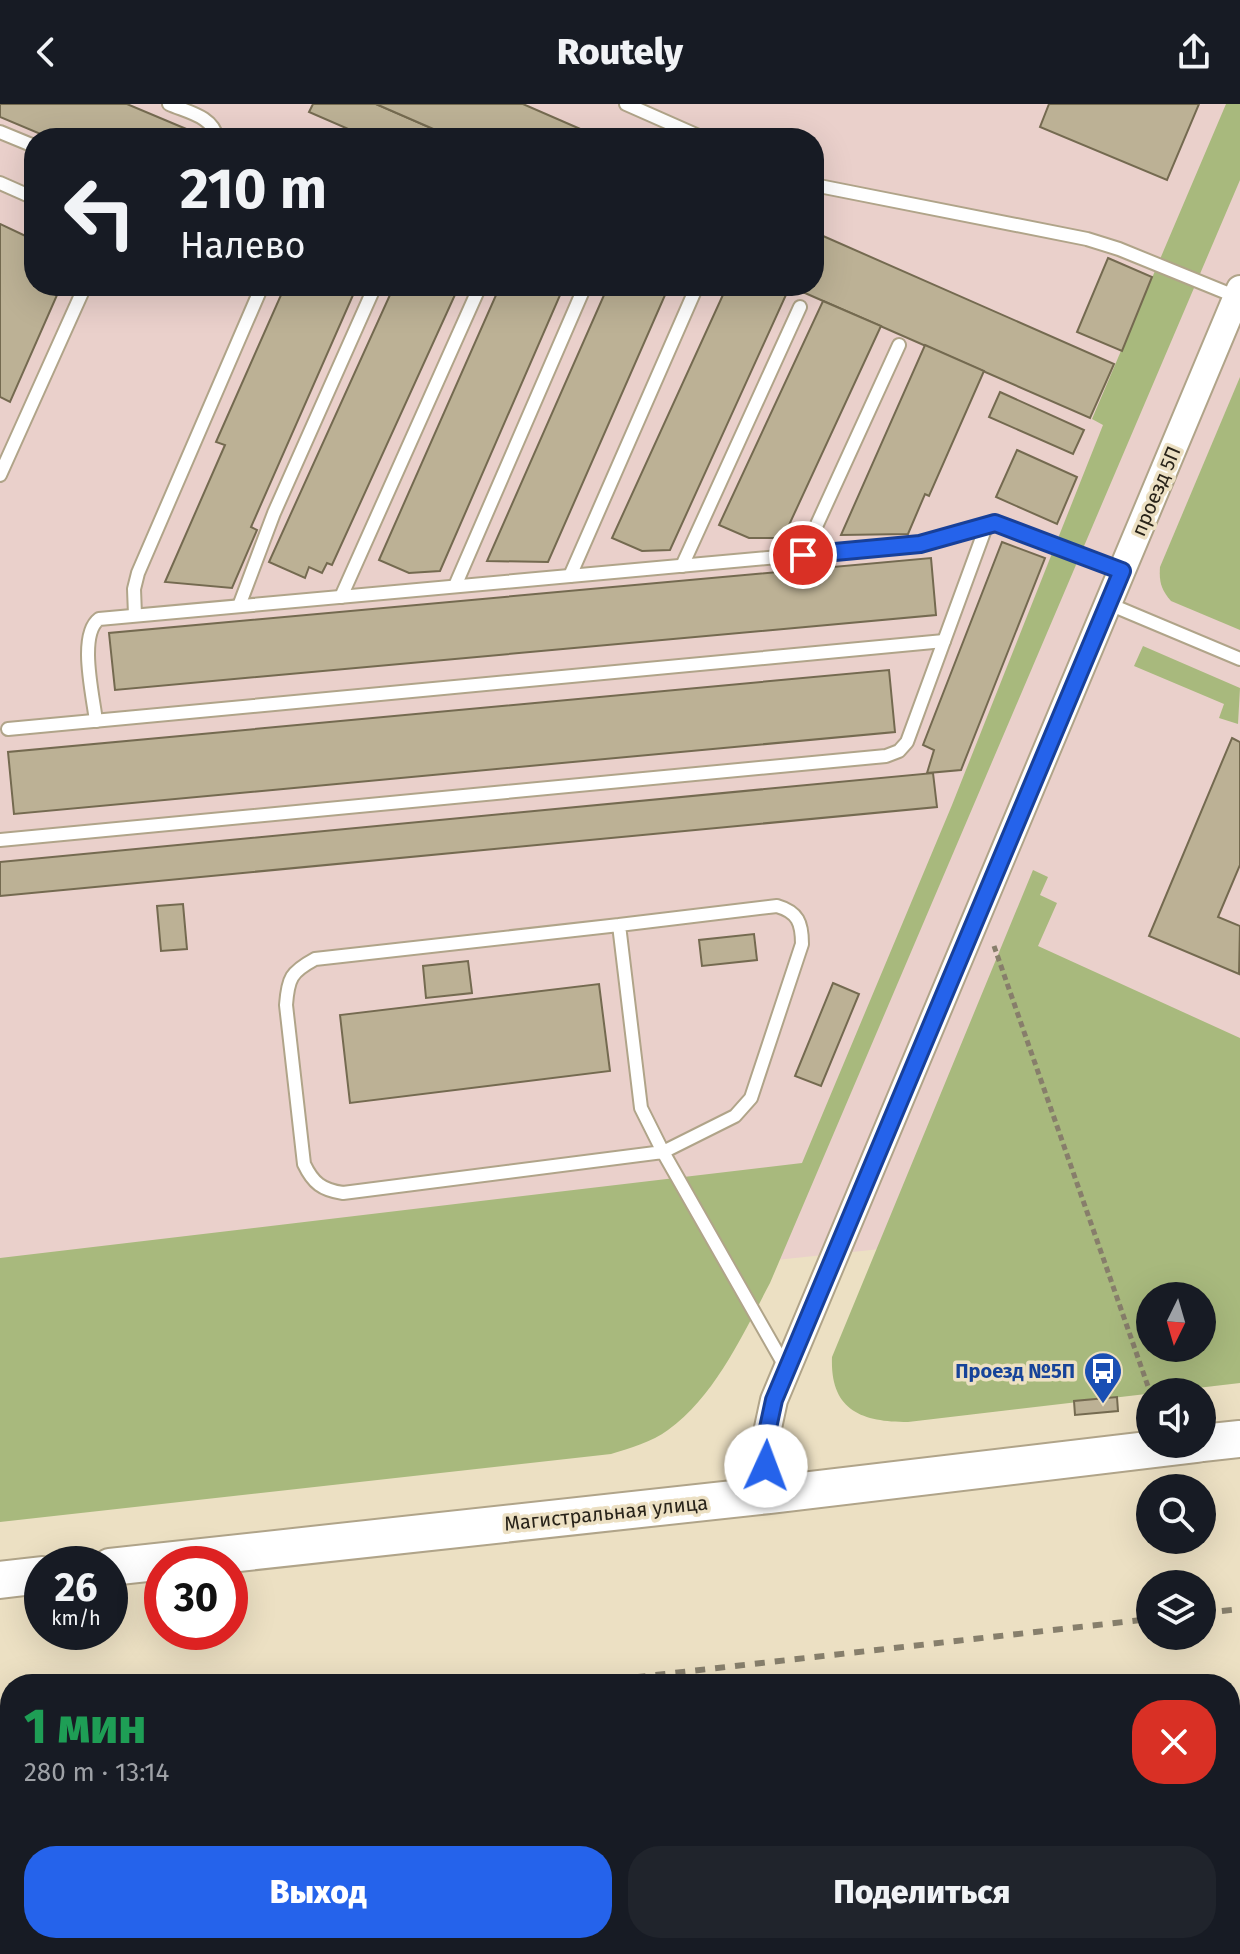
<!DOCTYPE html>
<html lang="ru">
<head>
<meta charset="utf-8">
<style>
  body { margin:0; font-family:"Fira Sans",sans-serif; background:#20242c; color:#f1f3f6; height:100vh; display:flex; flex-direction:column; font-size:30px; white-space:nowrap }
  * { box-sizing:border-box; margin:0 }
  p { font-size:26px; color:#9ea1a6 }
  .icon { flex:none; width:44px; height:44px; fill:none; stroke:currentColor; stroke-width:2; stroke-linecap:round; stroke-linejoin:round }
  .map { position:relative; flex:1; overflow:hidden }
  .side { position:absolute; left:0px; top:1570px; width:1240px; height:280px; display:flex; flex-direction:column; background:#171b24; border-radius:32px 32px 0 0; box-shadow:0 8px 32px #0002 }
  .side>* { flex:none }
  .guide { position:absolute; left:24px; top:24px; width:800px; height:168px; border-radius:32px; box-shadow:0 8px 32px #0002; background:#171b24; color:#f1f3f6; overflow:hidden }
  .needle { width:52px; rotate:185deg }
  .controls { position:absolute; left:1136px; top:1178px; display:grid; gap:16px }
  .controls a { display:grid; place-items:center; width:80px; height:80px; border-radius:50%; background:#171b24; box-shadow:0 8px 32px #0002; font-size:40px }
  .speed { position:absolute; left:24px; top:1442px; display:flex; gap:16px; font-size:40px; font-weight:700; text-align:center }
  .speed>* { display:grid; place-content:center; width:104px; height:104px; border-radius:50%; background:#171b24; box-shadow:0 8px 32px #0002; line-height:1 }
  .speed small { font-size:20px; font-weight:400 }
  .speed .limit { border:12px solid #d22; background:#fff; color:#111 }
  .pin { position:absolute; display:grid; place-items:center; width:68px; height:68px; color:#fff; margin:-34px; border:4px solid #fff; border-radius:50%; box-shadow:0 2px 8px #0007 }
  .me { position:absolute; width:88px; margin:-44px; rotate:2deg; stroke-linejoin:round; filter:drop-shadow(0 0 6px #0008) }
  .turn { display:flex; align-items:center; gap:28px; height:168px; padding:0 24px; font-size:36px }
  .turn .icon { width:104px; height:104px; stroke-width:2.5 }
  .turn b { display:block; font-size:56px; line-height:68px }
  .round { display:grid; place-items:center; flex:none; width:84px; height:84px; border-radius:32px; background:#20242c }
  .headline { display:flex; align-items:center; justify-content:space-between; height:136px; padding:0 24px }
  h1 { font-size:48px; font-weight:800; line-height:60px; color:#1e9e55 }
  .cta { display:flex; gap:16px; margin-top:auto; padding:16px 24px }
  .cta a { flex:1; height:92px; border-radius:32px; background:#2563eb; color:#fff; font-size:32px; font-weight:800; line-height:92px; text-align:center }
  .cta a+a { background:#20242c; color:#f1f3f6 }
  header { display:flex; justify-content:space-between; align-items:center; height:104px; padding:0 24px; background:#171b24; font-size:36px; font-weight:800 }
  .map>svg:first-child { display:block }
</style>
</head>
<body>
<header><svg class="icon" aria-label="back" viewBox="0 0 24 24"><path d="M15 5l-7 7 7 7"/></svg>Routely<svg class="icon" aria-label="share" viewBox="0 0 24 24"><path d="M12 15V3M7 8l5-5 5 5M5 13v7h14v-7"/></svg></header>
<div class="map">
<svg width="1240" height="1850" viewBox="0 0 1240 1850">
  <rect width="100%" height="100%" fill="#ece0c3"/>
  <path fill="#ead0cb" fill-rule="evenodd" d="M0,0H1240V1107L0,1238ZM34,34H814V182H34Z"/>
  <g fill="#a8b97d" fill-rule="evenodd">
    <path d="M1226,0H1240V76L770,1179C743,1230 716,1291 668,1326C652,1338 630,1344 611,1350L0,1418V1154L802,1059L952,701L1103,321L1092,315Z"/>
    <path d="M1240,273V526L1171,497C1161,485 1159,478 1160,463Z"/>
    <polygon points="1143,542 1240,584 1238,620 1219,614 1224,600 1134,562"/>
    <path d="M1033,766L1048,773L1040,791L1057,799L1038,842L1240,934V1279L908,1318C861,1318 830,1306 832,1253ZM1150,1192H1202V1244H1150Z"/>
  </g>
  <g fill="#bcb195" stroke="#746a50" stroke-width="2">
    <polygon points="0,0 127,0 203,32 50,34 0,13"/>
    <polygon points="313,0 376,0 431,24 426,34 350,34 353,27 309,8"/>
    <polygon points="376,0 523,0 601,34 454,34"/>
    <polygon points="1049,0 1199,0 1167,76 1040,23"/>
    <polygon points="0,120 34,136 34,182 61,182 10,298 0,293"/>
    <polygon points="814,128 1114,260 1090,314 789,182 814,182"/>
    <polygon points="1108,154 1152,173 1122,247 1077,228"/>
    <polygon points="285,182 357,182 251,423 257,426 232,484 165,478 225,341 216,338"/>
    <polygon points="394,182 459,182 332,461 327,459 322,469 309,463 305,474 269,458"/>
    <polygon points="500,182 564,182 440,467 409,469 379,456"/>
    <polygon points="608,182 669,182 548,458 487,457"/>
    <polygon points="727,182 790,182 670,446 642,447 612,434"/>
    <polygon points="823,197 881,222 783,434 749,434 719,421"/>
    <polygon points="925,241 984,267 929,392 925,390 908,430 841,431"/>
    <polygon points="1000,288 1084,326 1073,350 989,313"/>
    <polygon points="1017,346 1077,373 1057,420 996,393"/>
    <polygon points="1002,438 1045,454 961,666 927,669 934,646 923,641"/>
    <polygon points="931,454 936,511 115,586 109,529"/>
    <polygon points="889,566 895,628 14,710 8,648"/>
    <polygon points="1232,634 1240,638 1240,761 1218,813 1240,822 1239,870 1149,832"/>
    <polygon points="933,669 937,703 0,792 0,758"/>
    <polygon points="183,800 187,845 161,847 157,802"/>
    <polygon points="754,830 757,856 702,862 699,836"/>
    <polygon points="468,857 472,889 426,894 423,862"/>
    <polygon points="833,879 859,890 821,982 795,972"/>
    <polygon points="599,880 610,967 350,999 340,911"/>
    <polygon points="1117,1293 1118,1307 1075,1311 1074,1297"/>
    <polygon points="1240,1739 1240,1850 1007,1850 1006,1840 1230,1840 1230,1740"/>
    <polygon points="793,1840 908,1840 909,1850 794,1850"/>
  </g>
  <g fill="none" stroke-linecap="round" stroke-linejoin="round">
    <g stroke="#b0a489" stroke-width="16">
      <g id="lane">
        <path d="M169,0C187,8 213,12 217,34"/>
        <polyline points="626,0 703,34"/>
        <polyline points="0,28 34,42"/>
        <polyline points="0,79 34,94"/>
        <polyline points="814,81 1087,135 1119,145 1237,193"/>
        <polyline points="0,371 85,182"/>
        <polyline points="803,451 899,241"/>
        <polyline points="682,462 800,203"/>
        <polyline points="570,472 697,182"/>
        <polyline points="455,482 585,182"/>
        <polyline points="341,493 480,182"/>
        <polyline points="1109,500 1240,555"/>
        <polyline points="239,502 274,409 375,182"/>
        <polyline points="135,511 134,485 138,469 262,182"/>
        <path d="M96,617C93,591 78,531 99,515L920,440L995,419L1122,467"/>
        <polyline points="8,625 944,537"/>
        <polyline points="0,736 886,652 899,647 907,638 987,420"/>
        <path d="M619,821L777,802C798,808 802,819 802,840L751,994L735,1012L663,1048L343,1089C322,1086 313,1079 304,1060L286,901C288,874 291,868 315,855L619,821L641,1004L663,1048L786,1264"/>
        <polyline points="573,1840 579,1850"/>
      </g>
    </g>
    <g stroke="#b0a489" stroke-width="30">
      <polyline id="street" points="769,1391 766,1333 774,1296 1240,185"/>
    </g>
    <g stroke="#b0a489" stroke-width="40">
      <g id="secondary">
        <polyline points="1202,1339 1240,1335"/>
        <polyline points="110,1463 769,1391 1197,1340"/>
        <polyline points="0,1476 42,1471"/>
        <polyline points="1230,1681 1240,1680"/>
        <polyline points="0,1828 10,1826"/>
      </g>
    </g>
    <polyline stroke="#877e6b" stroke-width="5" stroke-dasharray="6 4" stroke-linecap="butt" points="994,842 1150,1288"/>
    <use href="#lane" stroke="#fff" stroke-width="12"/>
    <use href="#street" stroke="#fff" stroke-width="26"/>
    <use href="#secondary" stroke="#fff" stroke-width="36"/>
    <g stroke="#877f6c" stroke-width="6" stroke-dasharray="10 10" stroke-linecap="butt">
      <polyline points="1202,1509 1240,1505"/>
      <polyline points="576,1580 1150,1515"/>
      <polyline points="0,1645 10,1644"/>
    </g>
  </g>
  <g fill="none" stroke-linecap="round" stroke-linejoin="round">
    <g stroke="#184099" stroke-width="20">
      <polyline id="route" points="766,1362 766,1333 774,1296 1122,467 995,419 920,440 803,451"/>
    </g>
    <use href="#route" stroke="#2563eb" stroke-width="14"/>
  </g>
  <defs>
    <g id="bus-pin" transform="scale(2)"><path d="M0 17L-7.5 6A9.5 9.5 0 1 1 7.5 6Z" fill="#1a4fb4" stroke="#ece0c3"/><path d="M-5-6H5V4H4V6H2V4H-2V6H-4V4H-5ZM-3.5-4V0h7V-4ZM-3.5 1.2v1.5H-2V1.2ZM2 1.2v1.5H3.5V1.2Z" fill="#fff"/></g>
  </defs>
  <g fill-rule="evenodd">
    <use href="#bus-pin" x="1103" y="1267"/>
  </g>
  <g text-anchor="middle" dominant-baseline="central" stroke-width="7" stroke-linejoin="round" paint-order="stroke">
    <g font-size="20" fill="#282319" stroke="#ece0c3">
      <text transform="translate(1156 387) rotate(-67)">проезд 5П</text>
      <text transform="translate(606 1409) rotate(-6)">Магистральная улица</text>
    </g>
    <g font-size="20" font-weight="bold" fill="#164399" stroke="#ece0c3" text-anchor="end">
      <text x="1075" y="1267">Проезд №5П</text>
    </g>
  </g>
</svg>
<div class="controls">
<a><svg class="needle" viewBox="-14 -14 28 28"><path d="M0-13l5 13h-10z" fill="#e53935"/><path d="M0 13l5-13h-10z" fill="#9ea1a6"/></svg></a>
<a><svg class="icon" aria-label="sound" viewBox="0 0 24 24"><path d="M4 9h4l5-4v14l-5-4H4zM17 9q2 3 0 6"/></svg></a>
<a><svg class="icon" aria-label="search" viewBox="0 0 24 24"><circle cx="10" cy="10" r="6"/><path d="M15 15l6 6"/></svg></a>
<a><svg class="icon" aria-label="layers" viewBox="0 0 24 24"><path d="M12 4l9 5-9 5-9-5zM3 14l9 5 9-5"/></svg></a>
</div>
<div class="speed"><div>26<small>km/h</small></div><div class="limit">30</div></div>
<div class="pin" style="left:803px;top:451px;background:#d93025"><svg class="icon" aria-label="arrive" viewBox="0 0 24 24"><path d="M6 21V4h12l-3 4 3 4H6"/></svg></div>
<svg class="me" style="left:766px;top:1362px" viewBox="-20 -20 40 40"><circle r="19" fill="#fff"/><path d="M0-13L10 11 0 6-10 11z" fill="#2563eb"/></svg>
<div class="guide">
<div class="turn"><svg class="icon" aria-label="left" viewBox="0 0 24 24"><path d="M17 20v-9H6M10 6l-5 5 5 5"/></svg><div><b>210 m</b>Налево</div></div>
</div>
<section class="side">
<div class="headline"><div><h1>1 мин</h1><p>280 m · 13:14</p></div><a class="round" style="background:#d93025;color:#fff"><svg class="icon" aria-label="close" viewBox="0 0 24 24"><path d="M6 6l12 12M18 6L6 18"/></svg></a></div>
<div class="cta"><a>Выход</a><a>Поделиться</a></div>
</section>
</div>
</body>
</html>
